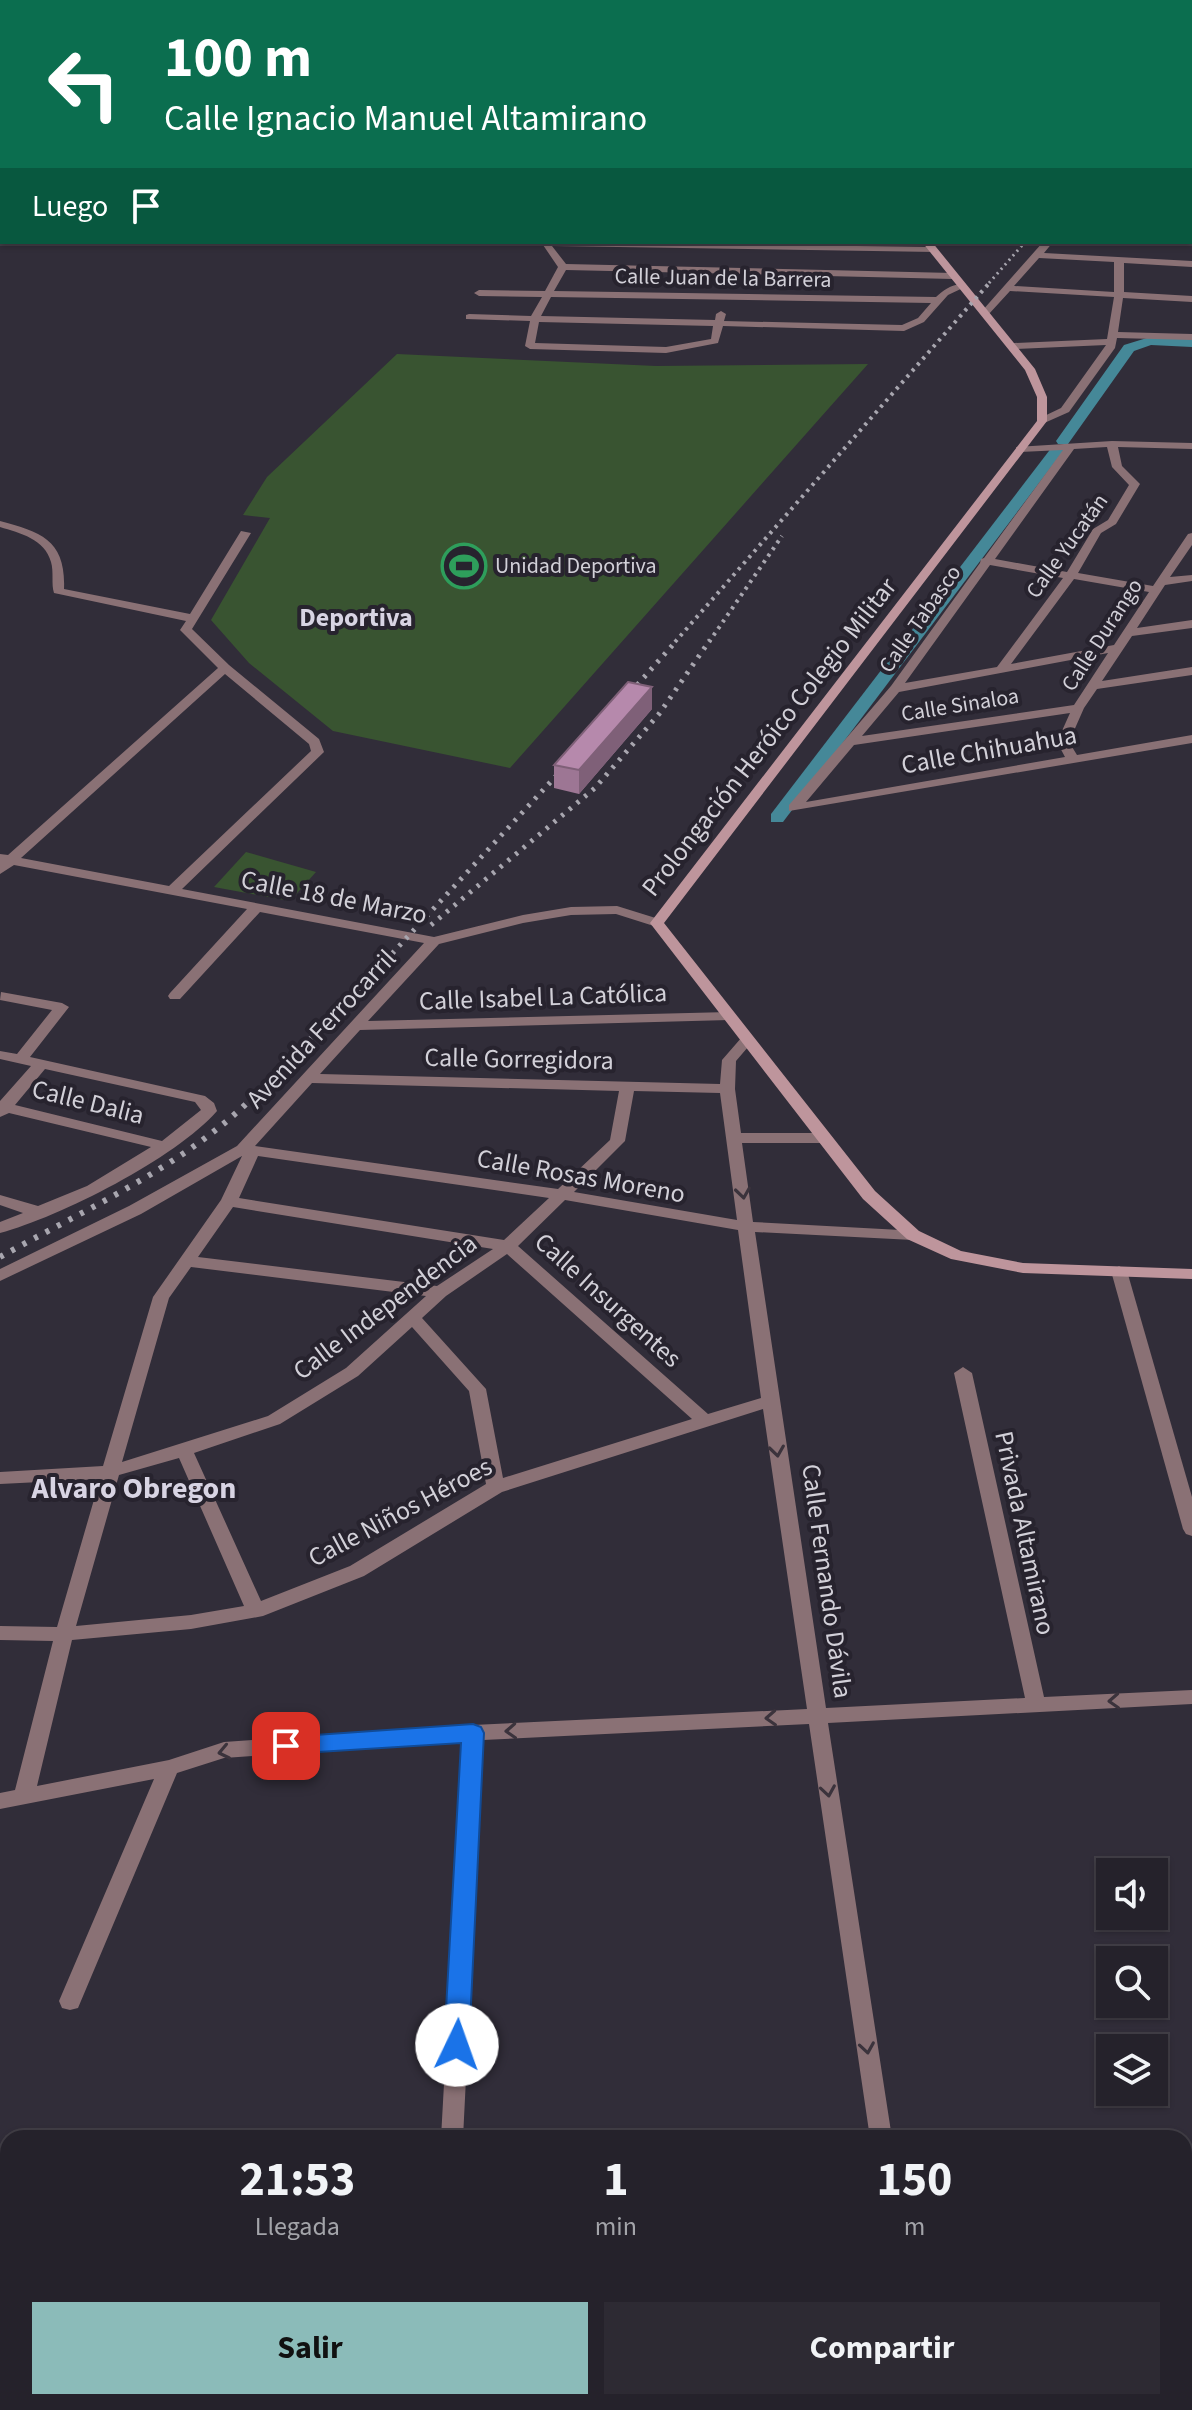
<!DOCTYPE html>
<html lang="es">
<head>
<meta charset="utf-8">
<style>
  body { margin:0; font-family:"Source Sans 3",sans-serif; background:#2d2a33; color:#f1f3f6; height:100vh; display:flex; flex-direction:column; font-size:30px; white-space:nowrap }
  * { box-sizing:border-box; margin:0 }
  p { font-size:26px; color:#a3a4a9 }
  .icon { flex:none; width:44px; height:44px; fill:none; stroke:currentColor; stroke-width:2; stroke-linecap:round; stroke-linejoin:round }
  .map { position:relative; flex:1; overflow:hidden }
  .side { position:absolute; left:0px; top:2130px; width:1192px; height:280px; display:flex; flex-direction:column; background:#25222b; border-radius:24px 24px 0 0; box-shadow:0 2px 6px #0004,0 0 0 2px #423f47 }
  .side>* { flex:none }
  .top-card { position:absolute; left:0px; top:0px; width:1192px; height:244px; box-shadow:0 2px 6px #0004,0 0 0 2px #423f47; background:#0b6e4f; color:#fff; overflow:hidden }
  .tools { position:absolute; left:1096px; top:1858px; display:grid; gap:16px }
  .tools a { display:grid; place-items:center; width:72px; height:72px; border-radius:0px; background:#25222b; box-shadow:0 2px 6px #0004,0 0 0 2px #423f47; font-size:40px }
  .pin { position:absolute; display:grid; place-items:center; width:68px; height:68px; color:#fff; margin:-34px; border-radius:16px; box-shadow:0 4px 12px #0006 }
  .me { position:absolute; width:88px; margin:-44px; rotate:3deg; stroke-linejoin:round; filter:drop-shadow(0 0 6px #0008) }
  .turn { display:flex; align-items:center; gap:28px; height:168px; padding:0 32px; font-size:36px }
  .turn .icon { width:104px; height:104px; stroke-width:2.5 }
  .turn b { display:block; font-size:56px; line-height:68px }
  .then { display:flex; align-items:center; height:76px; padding:0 32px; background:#0003; gap:16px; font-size:30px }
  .eta { display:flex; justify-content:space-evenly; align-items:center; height:136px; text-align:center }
  .eta b { font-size:48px; font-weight:700; line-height:56px }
  .button { display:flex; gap:16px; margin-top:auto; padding:16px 32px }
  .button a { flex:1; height:92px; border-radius:0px; background:#8bbbb9; color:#111; font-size:32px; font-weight:700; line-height:92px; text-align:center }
  .button a+a { background:#2d2a33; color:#f1f3f6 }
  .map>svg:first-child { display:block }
</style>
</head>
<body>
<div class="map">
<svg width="1192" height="2410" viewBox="0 0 1192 2410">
  <rect width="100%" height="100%" fill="#312d39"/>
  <g fill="#395431">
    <polygon points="397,354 656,366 868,364 510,768 333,731 249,663 211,620 270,518 243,515 267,477"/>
    <polygon points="246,852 316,872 290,901 214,887"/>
  </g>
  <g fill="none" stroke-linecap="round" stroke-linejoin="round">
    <g fill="#458898" fill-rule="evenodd">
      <polygon points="1150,337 1192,339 1192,347 1151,345 1134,351 1068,444 1058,444 1056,441 1124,345"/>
      <polygon points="1052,447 1064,450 783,822 771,822 771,814"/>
    </g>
    <g fill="#8a7175" fill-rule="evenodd">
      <polygon points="840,0 850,0 838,2"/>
      <polygon points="1107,0 1115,0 1117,2 1109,2"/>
      <rect x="1190" y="66" width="2" height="5"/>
      <rect x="1190" y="119" width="2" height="4"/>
      <rect x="1190" y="139" width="2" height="6"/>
      <rect x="1190" y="163" width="2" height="6"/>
      <rect x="1190" y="187" width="2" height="6"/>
      <polygon points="1190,208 1192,209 1192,215 1190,214"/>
      <rect x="0" y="231" width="2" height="6"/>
      <rect x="1190" y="232" width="2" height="6"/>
      <path d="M541,242L933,247L936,248V252L552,246L566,264L953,273L958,276L953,279L566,270L554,291L936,297C943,290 958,280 967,286L948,295L924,322L904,331L723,326L718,343L666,353L530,349L525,346L530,321L466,319V315L469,314L531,316L542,297L479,296L474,293L479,290L545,291L558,267ZM551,297L931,303L918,318L902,325L724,321L726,314L721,311L716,314L715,320L541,316ZM539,322L713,326L711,339L666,347L535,343Z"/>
      <path d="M1043,242H1053L1044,253L1192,261V267L1124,263V292L1192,296V302L1123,298L1118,332L1192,334V340L1117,338L1115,348L1069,412L1042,424L1038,423V419L1061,408L1106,345L1014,349L1009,346L1014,343L1107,339L1114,297L1010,291L988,315H982V311ZM1039,258L1114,262V292L1014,286Z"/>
      <path d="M1112,441L1192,443V449L1118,447L1122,466L1140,484L1116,524L1101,533L1078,573L1153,586L1188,534L1192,533V545L1170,577L1192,575V581L1165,585L1137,628L1192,620V628L1132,636L1102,681L1192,667V675L1097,689L1084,708L1069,742L1077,755L1192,735V743L789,811V805L891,686L980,563L981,559L984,558L1063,450L1020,452L1016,451V447ZM1107,447L1112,467L1129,485L1108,520L1093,529L1067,572L995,559L1074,449ZM990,565L1063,578L997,667L905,683ZM1074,579L1149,592L1114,645L1011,664ZM1108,653L1074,705L862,736L899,692ZM1070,713L1057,742L1065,757L806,802L854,745Z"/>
      <path d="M0,521C42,532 66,541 64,589L190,614L241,531L251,533L192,629L229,665L319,739L324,752L182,889L434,937L523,915L571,907L617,906L662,920L664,923L657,927L616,914L571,915L523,923L439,944L368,1021L729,1012L736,1016L729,1020L360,1030L320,1074L720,1084L722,1060L742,1037H752L754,1040L736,1061L735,1089L741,1133H825L833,1138L825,1143H742L753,1222L919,1231L921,1235L913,1240L755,1232L826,1708L1025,1698L954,1373L963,1367L972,1373L1044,1697L1192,1690V1704L828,1723L892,2138H870L809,1724L483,1740L463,2138H441L463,1741L224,1758L177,1773L78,2008L70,2010L62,2008L59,2001L154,1779L0,1809V1793L15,1790L53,1641L0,1640V1626L57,1627L100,1479L0,1484V1472L103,1466L153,1297L221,1200L242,1156L141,1214L0,1281V1269L129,1206L237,1146L424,943L260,912L180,999H170L168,996L170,993L247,909L14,865L0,874V854L8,855L218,668L180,630L186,621L54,593C51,584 54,572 51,562C45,539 20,533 0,527ZM225,674L309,744L311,751L169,886L21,858ZM312,1083L619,1091L610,1140L558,1189L255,1146ZM634,1091L720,1093L737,1220L574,1192L625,1141ZM258,1156L549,1198L504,1240L239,1198ZM565,1200L738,1230L761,1398L708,1414L518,1246ZM233,1207L493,1249L437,1286L198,1257ZM507,1254L692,1419L503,1478L486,1389L422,1318L446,1296ZM191,1267L426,1296L346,1368L268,1416L122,1462L169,1298ZM412,1327L469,1391L486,1484L350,1566L261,1601L194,1453L280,1424L358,1376ZM763,1409L807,1709L473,1725L224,1742L169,1760L37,1786L72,1640L191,1629L263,1616L364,1576L502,1492ZM179,1458L244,1606L191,1615L76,1626L119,1475Z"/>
      <path d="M1,992L62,1003L69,1007L30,1057L205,1096L214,1103L217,1111C176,1158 60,1217 0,1233V1222L23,1213L0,1205V1195L38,1206L87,1186L151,1147L9,1113L0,1117V1101L31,1066L0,1059V1051L17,1054L52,1010L0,1000ZM45,1069L195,1102L201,1110L162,1141L15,1105Z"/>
      <polygon points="1119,1266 1127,1271 1192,1497 1192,1536 1186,1534 1183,1529 1111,1271"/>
      <polygon points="8,2235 8,2257 0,2258 0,2236"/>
      <rect x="428" y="2402" width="24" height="8"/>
    </g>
    <g fill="#be959c" fill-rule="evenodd">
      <polygon points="900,0 908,0 909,2 901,2"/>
      <polygon points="922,242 932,242 1035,369 1047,397 1047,421 664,923 875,1191 919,1231 961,1251 1023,1263 1192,1269 1192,1279 1023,1273 951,1259 907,1239 863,1199 650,923 1037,421 1037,397 1025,370"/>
      <rect x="1184" y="2194" width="8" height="22"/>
      <polygon points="906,2402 930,2402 931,2410 907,2410"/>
    </g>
    <polyline stroke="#a8a6af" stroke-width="3" stroke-dasharray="2 4" stroke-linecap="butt" points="989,283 1025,242"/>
    <g stroke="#a8a6af" stroke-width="4" stroke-dasharray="3 5" stroke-linecap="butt">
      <polyline points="675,642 991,281"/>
      <polyline points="709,642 782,536"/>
    </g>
    <g stroke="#a8a6af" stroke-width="5" stroke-dasharray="3 7" stroke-linecap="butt">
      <polyline points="624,700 677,640"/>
      <polyline points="431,925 595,788 659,714 710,640"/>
      <polyline points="253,1097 365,983 568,763"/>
    </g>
    <path stroke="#a8a6af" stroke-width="6" stroke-dasharray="4 9" stroke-linecap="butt" d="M0,1257C84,1210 188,1164 255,1095"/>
  </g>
  <polygon fill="#9d7694" points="652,687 652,709 579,794 554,788 554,765"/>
  <polygon fill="#7f6078" points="652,687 652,709 579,794 579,770"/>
  <polygon fill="#b689ac" stroke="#7f6078" stroke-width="2" points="628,682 652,687 579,770 554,765"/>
  <defs><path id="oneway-chevron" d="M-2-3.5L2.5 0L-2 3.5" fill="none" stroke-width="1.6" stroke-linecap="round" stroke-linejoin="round" transform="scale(2)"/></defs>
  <g stroke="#3b333c">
    <use href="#oneway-chevron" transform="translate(743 1193) rotate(82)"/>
    <use href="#oneway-chevron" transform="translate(777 1451) rotate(82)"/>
    <use href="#oneway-chevron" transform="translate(1114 1701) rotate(177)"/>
    <use href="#oneway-chevron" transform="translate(771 1718) rotate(177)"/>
    <use href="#oneway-chevron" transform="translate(511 1731) rotate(177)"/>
    <use href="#oneway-chevron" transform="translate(224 1752) rotate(168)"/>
    <use href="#oneway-chevron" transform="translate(828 1791) rotate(81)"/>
    <use href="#oneway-chevron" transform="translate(867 2048) rotate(81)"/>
  </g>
  <polygon fill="#1a73e8" stroke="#114b97" stroke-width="2" points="473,1724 481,1727 484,1733 469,2045 465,2052 457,2055 448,2052 444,2045 461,1743 286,1754 278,1752 275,1746 278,1739 286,1737"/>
  <defs>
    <g id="stadium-ring" transform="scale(2.3)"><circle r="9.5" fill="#27232e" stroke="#2e9e5b" stroke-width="1.5"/><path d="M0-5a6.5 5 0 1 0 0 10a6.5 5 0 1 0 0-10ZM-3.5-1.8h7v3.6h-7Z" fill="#2e9e5b"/></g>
  </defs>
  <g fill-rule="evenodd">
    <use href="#stadium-ring" x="464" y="566"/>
  </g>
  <g text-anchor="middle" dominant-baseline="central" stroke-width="8" stroke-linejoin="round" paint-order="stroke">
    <g font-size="22" fill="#d2d0d8" stroke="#27232e">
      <text transform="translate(723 278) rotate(1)">Calle Juan de la Barrera</text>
      <text transform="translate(1067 546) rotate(-54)">Calle Yucatán</text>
      <text transform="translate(920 619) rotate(-55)">Calle Tabasco</text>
      <text transform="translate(1102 635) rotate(-57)">Calle Durango</text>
      <text transform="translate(960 705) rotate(-9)">Calle Sinaloa</text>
    </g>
    <g font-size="22" fill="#d2d0d8" stroke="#27232e" text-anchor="start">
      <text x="495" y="566">Unidad Deportiva</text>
    </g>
    <g font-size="26" font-weight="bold" fill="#d8d4e3" stroke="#27232e">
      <text x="356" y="617">Deportiva</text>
    </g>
    <g font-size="26" fill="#d2d0d8" stroke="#27232e">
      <text transform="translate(769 737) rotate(-52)">Prolongación Heróico Colegio Militar</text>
      <text transform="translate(989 750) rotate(-10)">Calle Chihuahua</text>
      <text transform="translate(334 897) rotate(11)">Calle 18 de Marzo</text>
      <text transform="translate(543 997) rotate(-2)">Calle Isabel La Católica</text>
      <text transform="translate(321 1029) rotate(-47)">Avenida Ferrocarril</text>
      <text transform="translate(519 1059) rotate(1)">Calle Gorregidora</text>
      <text transform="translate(88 1102) rotate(14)">Calle Dalia</text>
      <text transform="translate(581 1176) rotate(10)">Calle Rosas Moreno</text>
      <text transform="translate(608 1300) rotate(42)">Calle Insurgentes</text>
      <text transform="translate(385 1307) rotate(-37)">Calle Independencia</text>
      <text transform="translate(400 1512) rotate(-28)">Calle Niños Héroes</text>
      <text transform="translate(1025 1533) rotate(78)">Privada Altamirano</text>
      <text transform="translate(827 1581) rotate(82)">Calle Fernando Dávila</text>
    </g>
    <g font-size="30" font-weight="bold" fill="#d8d4e3" stroke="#27232e">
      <text x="134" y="1488">Alvaro Obregon</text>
    </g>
  </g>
</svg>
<div class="tools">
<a><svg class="icon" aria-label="sound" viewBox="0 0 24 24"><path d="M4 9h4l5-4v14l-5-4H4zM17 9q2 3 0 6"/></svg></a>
<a><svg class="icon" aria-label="search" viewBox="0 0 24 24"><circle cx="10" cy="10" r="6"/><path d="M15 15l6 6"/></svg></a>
<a><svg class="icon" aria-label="layers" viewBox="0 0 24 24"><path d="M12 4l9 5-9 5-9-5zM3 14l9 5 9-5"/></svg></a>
</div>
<div class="pin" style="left:286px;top:1746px;background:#d93025"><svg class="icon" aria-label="arrive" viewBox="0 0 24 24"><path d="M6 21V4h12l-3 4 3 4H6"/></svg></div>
<svg class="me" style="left:457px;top:2045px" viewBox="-20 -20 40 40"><circle r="19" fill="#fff"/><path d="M0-13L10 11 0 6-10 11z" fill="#1a73e8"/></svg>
<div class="top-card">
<div class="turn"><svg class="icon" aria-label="left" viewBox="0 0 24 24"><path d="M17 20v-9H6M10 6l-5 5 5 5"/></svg><div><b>100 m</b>Calle Ignacio Manuel Altamirano</div></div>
<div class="then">Luego<svg class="icon" aria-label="arrive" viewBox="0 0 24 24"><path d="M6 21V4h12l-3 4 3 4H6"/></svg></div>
</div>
<section class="side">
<div class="eta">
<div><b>21:53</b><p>Llegada</p></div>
<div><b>1</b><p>min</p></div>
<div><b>150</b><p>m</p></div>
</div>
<div class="button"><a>Salir</a><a>Compartir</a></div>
</section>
</div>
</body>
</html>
